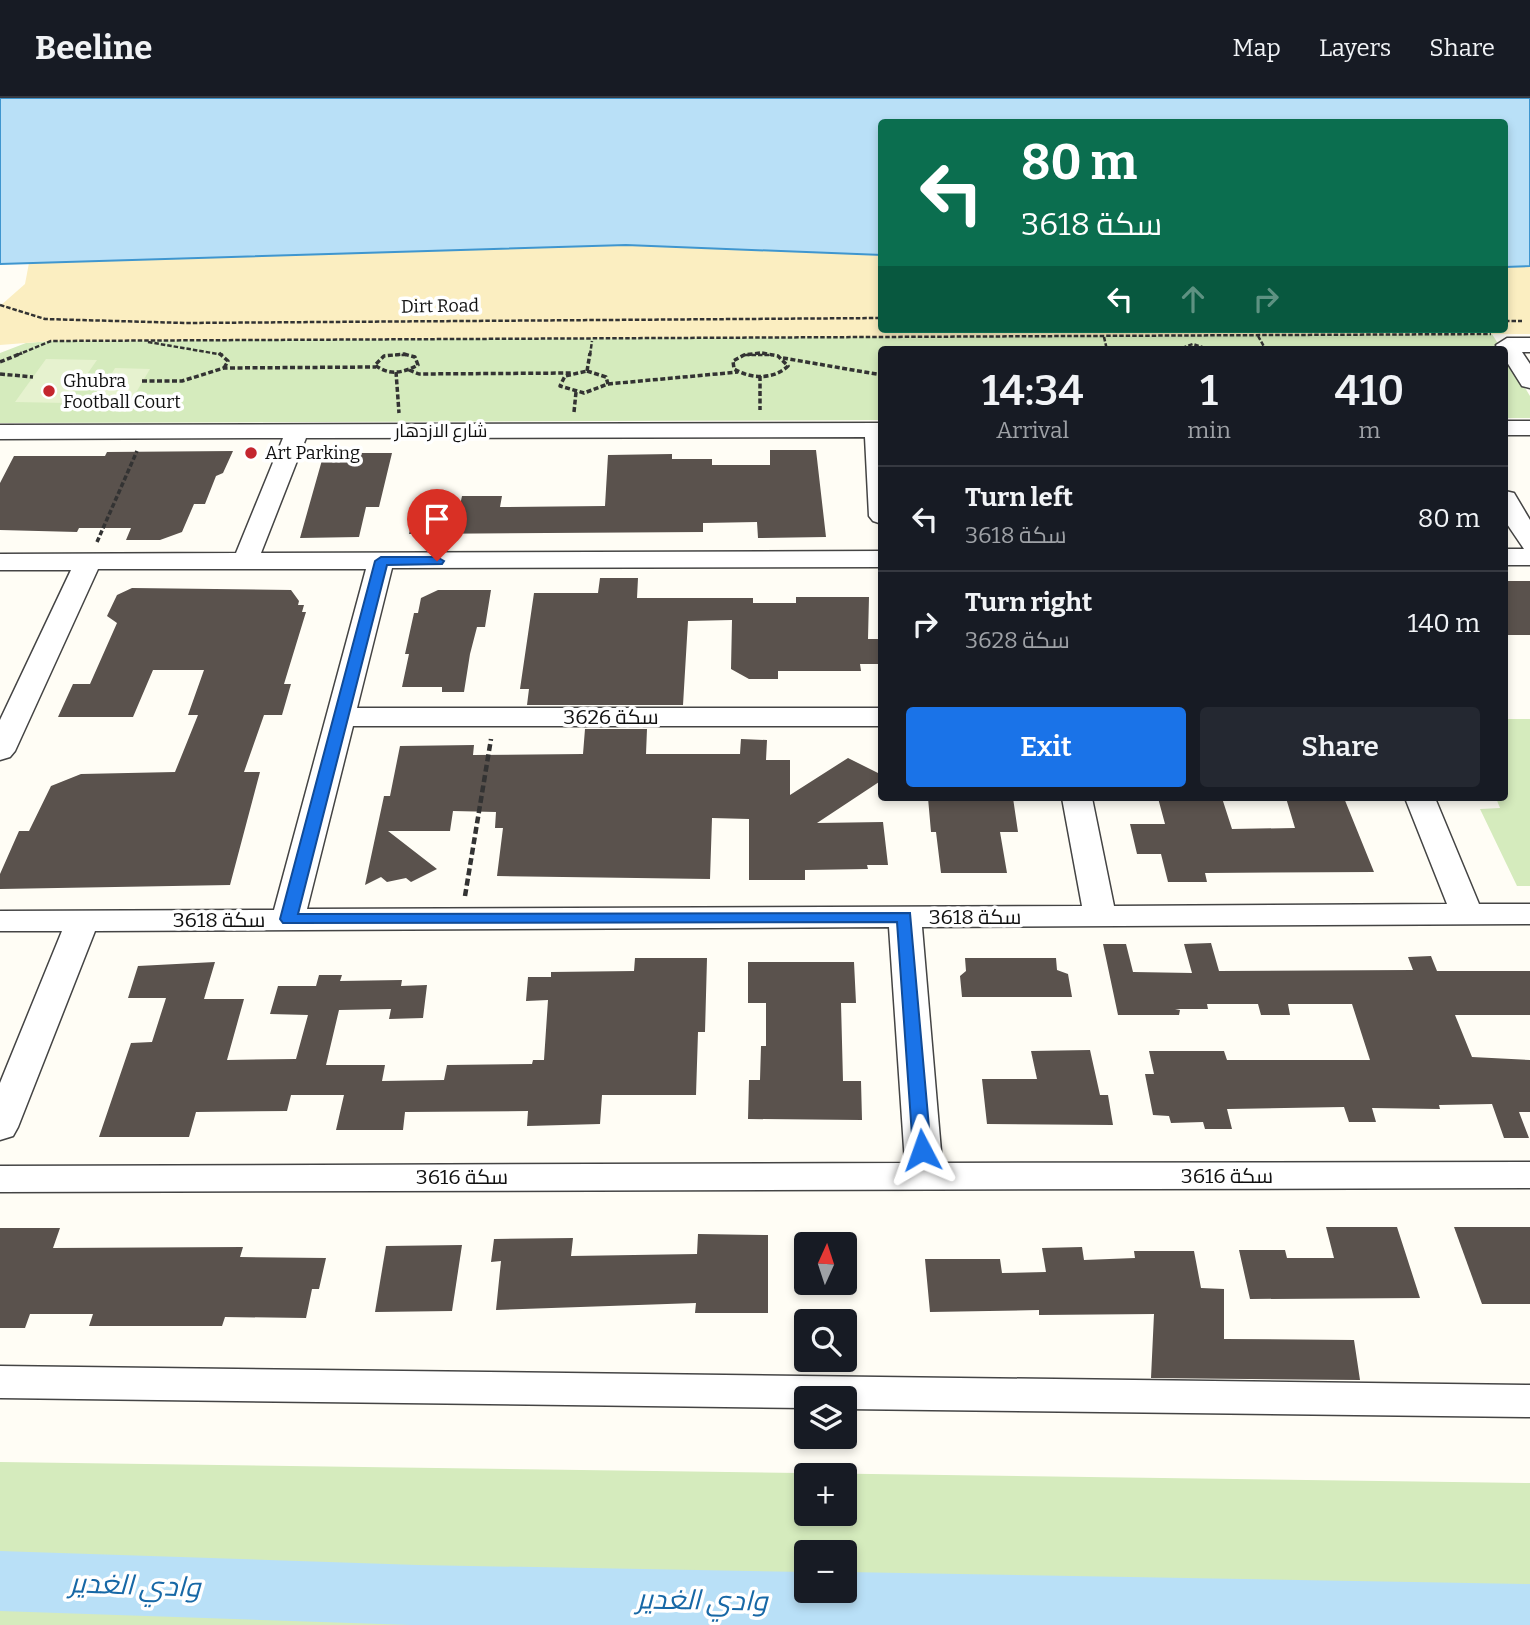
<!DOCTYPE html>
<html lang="en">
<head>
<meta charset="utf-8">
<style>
  body { margin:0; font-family:Bitter,Cairo,serif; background:#242831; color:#f1f3f6; height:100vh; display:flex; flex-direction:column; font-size:26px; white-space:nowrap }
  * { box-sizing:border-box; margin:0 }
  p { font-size:23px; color:#9ea1a6 }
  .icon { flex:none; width:38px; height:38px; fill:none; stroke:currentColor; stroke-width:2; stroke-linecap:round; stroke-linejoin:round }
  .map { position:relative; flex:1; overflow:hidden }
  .drawer { position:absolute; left:878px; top:248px; width:630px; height:455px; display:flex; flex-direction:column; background:#171b24; border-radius:7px; box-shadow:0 4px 10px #0003 }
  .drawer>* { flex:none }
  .banner { position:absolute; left:878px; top:21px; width:630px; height:214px; border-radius:7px; box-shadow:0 4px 10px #0003; background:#0b6e4f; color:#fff; overflow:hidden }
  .needle { width:46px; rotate:3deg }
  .buttons { position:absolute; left:794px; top:1134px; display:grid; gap:14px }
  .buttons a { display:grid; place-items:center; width:63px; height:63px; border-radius:7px; background:#171b24; box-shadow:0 4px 10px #0003; font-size:35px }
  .pin { position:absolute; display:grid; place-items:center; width:60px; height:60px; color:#fff; margin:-72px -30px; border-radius:50% 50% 50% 0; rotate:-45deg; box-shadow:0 0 7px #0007 }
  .pin .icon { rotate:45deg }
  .me { position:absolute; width:77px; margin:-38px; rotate:356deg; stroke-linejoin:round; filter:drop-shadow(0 0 5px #0008) }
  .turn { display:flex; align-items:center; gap:24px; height:147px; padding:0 28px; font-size:32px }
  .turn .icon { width:91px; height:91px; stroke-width:2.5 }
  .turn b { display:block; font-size:49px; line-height:60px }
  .lanes { display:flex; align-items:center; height:66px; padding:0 28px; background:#0003; justify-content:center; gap:35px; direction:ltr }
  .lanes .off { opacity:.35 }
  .eta { display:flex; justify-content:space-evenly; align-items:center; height:119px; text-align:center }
  .eta b { font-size:42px; font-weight:600; line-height:49px }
  .action { display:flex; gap:14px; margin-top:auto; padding:14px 28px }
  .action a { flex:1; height:80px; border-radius:7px; background:#1a73e8; color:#fff; font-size:28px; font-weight:600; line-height:80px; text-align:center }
  .action a+a { background:#242831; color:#f1f3f6 }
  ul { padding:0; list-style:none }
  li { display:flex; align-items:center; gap:21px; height:105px; padding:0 28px; border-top:2px solid #363941 }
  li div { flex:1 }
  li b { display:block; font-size:26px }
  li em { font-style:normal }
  header { display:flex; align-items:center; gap:42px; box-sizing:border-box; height:98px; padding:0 35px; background:#171b24; border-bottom:2px solid #363941 }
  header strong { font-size:33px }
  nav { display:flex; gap:38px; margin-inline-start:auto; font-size:24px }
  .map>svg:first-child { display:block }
</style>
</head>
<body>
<header>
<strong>Beeline</strong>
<nav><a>Map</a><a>Layers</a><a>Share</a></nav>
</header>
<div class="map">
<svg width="1530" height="1527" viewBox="0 0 1530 1527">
  <rect width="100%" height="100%" fill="#fffdf5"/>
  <g fill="#d5ebbd" fill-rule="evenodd">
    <polygon points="1492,236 1502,252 882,252 882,322 0,325 0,255 26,245 51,243"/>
    <polygon points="1505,257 1530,298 1530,320 1505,320"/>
    <polygon points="1505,621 1530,621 1530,788 1517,788 1480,711 1500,710 1496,700 1505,700"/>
    <path d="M0,1364L1530,1385V1527H0ZM845,1377V1416H807V1377ZM845,1454V1493H807V1454Z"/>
  </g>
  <polygon fill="#fbeec1" points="626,147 882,157 882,231 1505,231 1505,169 1530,168 1530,236 51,243 0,247 0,208 25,186 29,165"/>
  <g fill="#e6f2cf">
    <polygon points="46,261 97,262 67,305 15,304"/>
    <polygon points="115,270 150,271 134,298 99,297"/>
  </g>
  <polygon fill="#b9e0f7" stroke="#3f96cf" stroke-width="2" points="0,0 1530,0 1530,168 1505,169 1505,24 882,24 882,157 626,147 0,166"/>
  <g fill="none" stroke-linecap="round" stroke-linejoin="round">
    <polygon fill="#b9e0f7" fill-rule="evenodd" points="0,1453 418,1467 807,1474 807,1493 845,1493 845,1474 1530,1486 1530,1527 411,1527 0,1513"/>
  </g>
  <g fill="#5a524d">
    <polygon points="770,352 816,352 826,439 758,440 757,424 703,425 703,434 409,436 414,412 459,412 462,398 502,398 500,409 605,408 608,357 672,356 672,361 712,361 712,367 770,367"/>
    <polygon points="233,353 223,375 216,378 205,406 194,406 182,434 160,442 126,442 131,430 79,430 77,434 0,432 0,385 14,358 105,358 107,354"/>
    <polygon points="324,355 392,355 379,409 366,409 359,439 300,440"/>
    <polygon points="600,480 638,480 637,500 753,500 753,505 796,505 796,499 869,499 868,541 882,541 882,566 860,566 861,573 778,573 778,581 749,581 731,571 732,522 688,523 683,607 527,607 529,591 520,591 534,495 598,495"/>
    <rect x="1505" y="483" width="25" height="54"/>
    <polygon points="132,490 291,492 299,503 298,507 304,507 302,514 306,514 284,586 291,586 282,617 264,617 244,674 260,674 230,787 0,791 0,776 19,733 29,733 51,688 81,676 175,674 198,617 188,617 204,572 153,572 133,619 58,619 73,586 90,586 117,525 107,518 117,497"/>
    <polygon points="438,492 491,492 485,529 477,529 470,556 464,594 442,594 442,589 402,589 409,556 405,556 414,515 418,515 421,500"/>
    <polygon points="585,631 647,631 646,656 740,656 741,641 767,642 766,662 790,662 790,697 848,660 882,677 882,682 817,725 883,724 888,767 867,767 868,771 805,772 805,782 749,782 749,721 712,720 710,781 497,778 503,730 495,730 496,714 453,713 450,733 388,733 437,771 411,784 406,780 387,784 381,779 365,787 384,698 390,698 400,648 474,647 473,657 583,656"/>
    <polygon points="928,700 1013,700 1018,734 1000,734 1007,775 941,775 936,734 931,734"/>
    <polygon points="1158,700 1222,700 1232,731 1295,730 1286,700 1344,700 1374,774 1205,775 1207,784 1168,784 1161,756 1137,756 1130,726 1165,726"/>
    <polygon points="1211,845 1219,873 1413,872 1408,859 1431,858 1437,873 1530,873 1530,917 1455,917 1472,959 1530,962 1530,1014 1519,1014 1529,1040 1504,1040 1492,1006 1439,1007 1440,1011 1372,1010 1376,1024 1349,1024 1344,1009 1227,1011 1232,1031 1205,1031 1203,1024 1171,1025 1169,1018 1153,1017 1145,976 1154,976 1149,953 1224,953 1227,962 1370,962 1352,906 1288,906 1290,917 1261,917 1258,906 1207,906 1208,911 1175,911 1180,912 1179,917 1118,917 1103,846 1126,846 1133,874 1192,875 1184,846"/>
    <polygon points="635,860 707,860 705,934 698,934 696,997 602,997 600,1026 527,1028 528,1013 405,1014 403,1032 336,1032 344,997 291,997 287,1013 196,1014 189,1039 99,1039 131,945 152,944 166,900 128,900 138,868 215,864 204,901 244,901 227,962 296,961 308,917 270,916 278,888 316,888 319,877 342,877 340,883 402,882 401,888 427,887 423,920 389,921 391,911 339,912 326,967 385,967 382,983 444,982 447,967 532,966 533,962 544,962 548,902 526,903 528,879 551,879 551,874 634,873"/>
    <polygon points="965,860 1056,860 1057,872 1068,876 1072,899 962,899 960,878 966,873"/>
    <polygon points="748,864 854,864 856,905 841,905 843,983 861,983 862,1022 748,1021 749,982 760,982 761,948 766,948 766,905 748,905"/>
    <polygon points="1090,952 1100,997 1108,997 1113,1027 987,1026 982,981 1037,981 1031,953"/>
    <polygon points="1326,1129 1397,1129 1420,1200 1250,1201 1239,1152 1285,1152 1287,1160 1334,1160"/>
    <polygon points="1454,1129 1530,1129 1530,1206 1482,1206"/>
    <polygon points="0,1130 60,1130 53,1150 243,1149 240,1159 326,1160 319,1191 312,1191 306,1220 225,1219 222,1228 89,1228 93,1216 30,1216 25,1230 0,1230"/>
    <polygon points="698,1136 768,1137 768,1215 695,1215 696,1205 496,1212 501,1163 491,1164 494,1141 573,1140 571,1158 697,1156"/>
    <polygon points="462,1147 452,1213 375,1214 386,1148"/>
    <polygon points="1082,1149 1084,1162 1135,1160 1134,1153 1194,1153 1201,1190 1224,1191 1224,1241 1354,1242 1360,1282 1151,1280 1154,1216 1039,1217 1039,1212 930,1214 925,1161 1000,1161 1002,1175 1046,1174 1042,1150"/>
  </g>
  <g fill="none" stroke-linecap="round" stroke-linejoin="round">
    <g stroke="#444" stroke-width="3">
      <g id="street">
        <polygon points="1507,240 1530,240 1530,254 1522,254 1530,266 1530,290 1522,288 1505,261 1505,252 1499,252 1496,247"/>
        <rect x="1505" y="323" width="25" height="14"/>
        <polygon points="882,325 882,426 873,423 869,418 865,339 306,340 261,455 882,453 882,469 392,470 357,610 882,610 882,628 353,628 307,811 1082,808 1062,700 1092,700 1114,808 1447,806 1405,700 1435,700 1479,806 1530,806 1530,826 922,829 942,1065 1530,1064 1530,1090 0,1094 0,1068 905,1065 889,829 95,833 18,1029 13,1038 0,1042 0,985 62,833 0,833 0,813 274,812 366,471 98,471 15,653 10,659 0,662 0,622 71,472 0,472 0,456 236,455 283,340 0,341 0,327"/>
        <polygon points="1505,393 1514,395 1530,422 1530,467 1505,467 1505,451 1524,451 1505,423"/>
        <polygon points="0,1268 1530,1287 1530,1319 845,1311 845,1300 807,1300 807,1310 0,1300"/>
      </g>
    </g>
    <g stroke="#333" stroke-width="2.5" stroke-dasharray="4.5 2" stroke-linecap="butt">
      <polyline points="0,207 45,221 185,225 882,220"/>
      <polyline points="1505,223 1522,223"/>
      <polyline points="1258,238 1266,252"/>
      <polyline points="1104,239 1107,252"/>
      <polyline points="148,244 224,257"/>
      <polyline points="1176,252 1193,246 1211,252"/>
      <polyline points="1418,252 1448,252"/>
      <polyline points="17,257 51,243 1491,236"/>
      <polyline points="395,257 407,257"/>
      <polyline points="590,257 592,243"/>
      <polyline points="745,257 772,257"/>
    </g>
    <g stroke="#333" stroke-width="3.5" stroke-dasharray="5 2.5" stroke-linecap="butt">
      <polyline points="219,255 228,263 224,270"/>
      <path d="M760,255L744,257L733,263L734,271C751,281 773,282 788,268L778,258L762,255"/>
      <path d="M404,256L415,259L418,267C403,275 389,278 375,267L384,258Z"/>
      <polyline points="783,260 882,277"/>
      <polyline points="0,264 22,255"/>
      <polyline points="409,272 419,276 572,275"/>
      <polygon points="587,273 606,279 608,286 584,295 560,288 565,278"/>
      <polyline points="587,273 590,255"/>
      <polyline points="396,274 399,315"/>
      <polyline points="0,276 33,279"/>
      <polyline points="760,278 760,312"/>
      <polyline points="142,283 182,283 224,270 376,269"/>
      <polyline points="608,286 738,274"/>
      <polyline points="574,314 576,294"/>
      <polyline points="97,444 137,353"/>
    </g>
    <polyline stroke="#333" stroke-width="4.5" stroke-dasharray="7 3.5" stroke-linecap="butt" points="465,798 491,641"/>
    <use href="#street" fill="#fff" fill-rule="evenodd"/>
  </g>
  <polygon fill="#1a73e8" stroke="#114b97" stroke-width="2" points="437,459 444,463 442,466 387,467 298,816 910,815 931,1052 928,1057 922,1059 913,1052 897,824 283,825 280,821 375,463 381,459"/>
  <g fill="#c4262e" stroke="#fff" stroke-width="2.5">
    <circle cx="49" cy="293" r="7"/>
    <circle cx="251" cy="355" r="7"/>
  </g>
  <g text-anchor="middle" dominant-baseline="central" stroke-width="7" stroke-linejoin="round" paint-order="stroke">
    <g font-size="18" fill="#111" stroke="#fff">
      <text transform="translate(440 208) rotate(-1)">Dirt Road</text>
      <text x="441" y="333">شارع الازدهار</text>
    </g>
    <g font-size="18" fill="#111" stroke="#fff" text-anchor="start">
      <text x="63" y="283">Ghubra<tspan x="63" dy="21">Football Court</tspan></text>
      <text x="265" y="355">Art Parking</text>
    </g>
    <g font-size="21" fill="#111" stroke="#fff">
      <text x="611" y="619">سكة 3626</text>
      <text x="975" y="819">سكة 3618</text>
      <text x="219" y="822">سكة 3618</text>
      <text x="1227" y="1078">سكة 3616</text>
      <text x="462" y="1079">سكة 3616</text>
    </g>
    <g font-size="28" font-style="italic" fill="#1768a6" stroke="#fff">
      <text transform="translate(135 1487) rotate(2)">وادي الغدير</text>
      <text transform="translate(702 1502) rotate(1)">وادي الغدير</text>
    </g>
  </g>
</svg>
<div class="buttons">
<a><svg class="needle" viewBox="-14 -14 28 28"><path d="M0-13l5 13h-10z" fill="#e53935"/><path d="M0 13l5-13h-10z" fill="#9ea1a6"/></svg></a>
<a><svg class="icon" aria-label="search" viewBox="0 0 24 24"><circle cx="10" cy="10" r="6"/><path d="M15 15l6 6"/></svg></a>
<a><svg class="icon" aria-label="layers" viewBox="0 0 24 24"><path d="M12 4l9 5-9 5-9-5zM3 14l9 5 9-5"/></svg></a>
<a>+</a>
<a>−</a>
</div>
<div class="pin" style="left:437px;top:463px;background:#d93025"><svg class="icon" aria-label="arrive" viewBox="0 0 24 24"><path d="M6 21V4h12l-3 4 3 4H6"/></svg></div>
<svg class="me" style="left:922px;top:1052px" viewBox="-20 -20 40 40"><path d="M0-17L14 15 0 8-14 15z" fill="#1a73e8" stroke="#fff" stroke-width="4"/></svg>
<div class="banner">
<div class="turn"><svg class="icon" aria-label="left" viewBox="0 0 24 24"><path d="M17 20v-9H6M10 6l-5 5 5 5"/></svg><div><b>80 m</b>سكة 3618</div></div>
<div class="lanes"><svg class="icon" aria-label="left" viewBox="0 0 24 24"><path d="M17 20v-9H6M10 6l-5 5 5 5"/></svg><svg class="icon off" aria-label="ahead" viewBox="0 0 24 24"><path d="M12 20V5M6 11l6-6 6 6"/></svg><svg class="icon off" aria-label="right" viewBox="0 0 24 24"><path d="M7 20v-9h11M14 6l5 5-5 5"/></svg></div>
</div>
<section class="drawer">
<div class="eta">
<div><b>14:34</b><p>Arrival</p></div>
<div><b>1</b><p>min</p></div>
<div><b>410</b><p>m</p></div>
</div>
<ul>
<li><svg class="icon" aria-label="left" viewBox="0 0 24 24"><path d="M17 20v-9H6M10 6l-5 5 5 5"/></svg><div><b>Turn left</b><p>سكة 3618</p></div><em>80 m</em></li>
<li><svg class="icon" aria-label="right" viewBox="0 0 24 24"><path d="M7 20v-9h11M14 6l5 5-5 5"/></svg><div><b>Turn right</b><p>سكة 3628</p></div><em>140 m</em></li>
</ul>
<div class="action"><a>Exit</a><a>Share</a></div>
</section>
</div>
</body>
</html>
